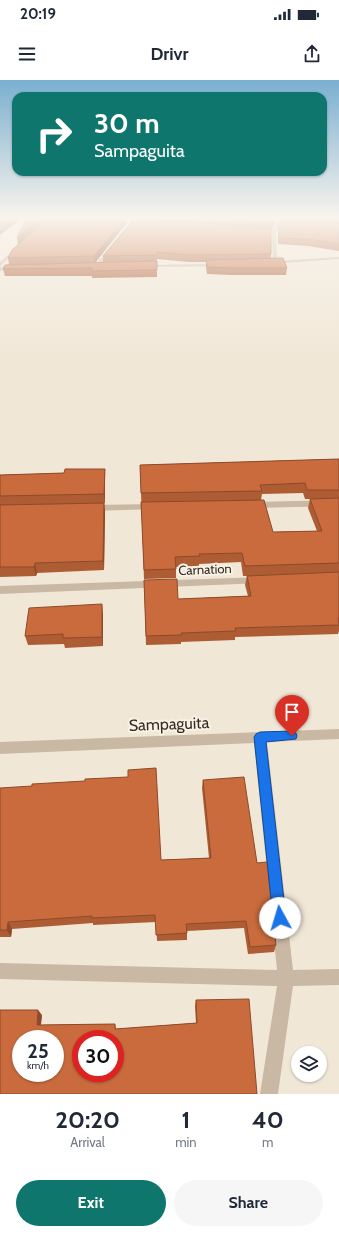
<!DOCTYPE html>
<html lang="en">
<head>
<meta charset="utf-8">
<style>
  body { margin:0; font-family:Cabin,sans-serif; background:#f6f6f7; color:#1f2937; height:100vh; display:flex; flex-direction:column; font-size:15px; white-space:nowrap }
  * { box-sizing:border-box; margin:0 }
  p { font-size:13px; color:#747a83 }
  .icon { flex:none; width:22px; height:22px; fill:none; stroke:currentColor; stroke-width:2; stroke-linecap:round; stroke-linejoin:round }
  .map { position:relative; height:1014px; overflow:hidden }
  .side { display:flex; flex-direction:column; background:#fff; flex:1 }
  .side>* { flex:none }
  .hud { position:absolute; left:12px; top:12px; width:315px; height:84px; border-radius:12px; box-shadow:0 1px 3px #0004; background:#0f766e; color:#fff; overflow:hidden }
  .tools { position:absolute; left:291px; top:966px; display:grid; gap:8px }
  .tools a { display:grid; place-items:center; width:36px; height:36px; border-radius:50%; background:#fff; box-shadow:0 1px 3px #0004; font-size:20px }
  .speed { position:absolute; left:12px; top:950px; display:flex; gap:8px; font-size:20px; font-weight:700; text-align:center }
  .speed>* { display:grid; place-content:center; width:52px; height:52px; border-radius:50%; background:#fff; box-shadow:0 1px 3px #0004; line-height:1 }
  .speed small { font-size:10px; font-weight:400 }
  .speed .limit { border:6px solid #d22; background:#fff; color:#111 }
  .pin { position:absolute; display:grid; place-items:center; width:34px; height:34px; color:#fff; margin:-41px -17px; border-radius:50% 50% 50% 0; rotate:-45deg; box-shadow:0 0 4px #0007 }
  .pin .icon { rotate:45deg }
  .me { position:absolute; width:44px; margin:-22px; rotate:354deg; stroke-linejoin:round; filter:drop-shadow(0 0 3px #0008) }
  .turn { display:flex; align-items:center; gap:14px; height:84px; padding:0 16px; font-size:18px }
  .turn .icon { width:52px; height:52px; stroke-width:2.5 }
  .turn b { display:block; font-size:28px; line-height:34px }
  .eta { display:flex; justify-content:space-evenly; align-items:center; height:68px; text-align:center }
  .eta b { font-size:24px; font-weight:800; line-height:28px }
  .cta { display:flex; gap:8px; margin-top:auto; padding:8px 16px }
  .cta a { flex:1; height:46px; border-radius:24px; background:#0f766e; color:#fff; font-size:16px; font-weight:800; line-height:46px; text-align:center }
  .cta a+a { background:#f6f6f7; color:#1f2937 }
  .status { display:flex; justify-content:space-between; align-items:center; height:28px; padding:0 20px; background:#fff; direction:ltr }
  .status svg { height:11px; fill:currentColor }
  header { display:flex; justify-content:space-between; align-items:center; height:52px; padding:0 16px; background:#fff; font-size:18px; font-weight:800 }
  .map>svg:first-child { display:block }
</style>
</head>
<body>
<div class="status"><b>20:19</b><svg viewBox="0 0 49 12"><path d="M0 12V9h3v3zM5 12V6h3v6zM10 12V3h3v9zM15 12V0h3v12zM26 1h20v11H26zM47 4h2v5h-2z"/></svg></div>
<header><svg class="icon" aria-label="menu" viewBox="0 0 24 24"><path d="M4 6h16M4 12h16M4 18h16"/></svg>Drivr<svg class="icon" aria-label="share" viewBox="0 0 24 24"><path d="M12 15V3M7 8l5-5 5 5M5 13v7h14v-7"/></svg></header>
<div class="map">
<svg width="339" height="1014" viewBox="0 0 339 1014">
  <rect width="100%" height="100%" fill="#f1e7d7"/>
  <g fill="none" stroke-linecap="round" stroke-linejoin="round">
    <g fill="#c9b8a3" fill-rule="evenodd">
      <polygon points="92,139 114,139 146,142 144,143"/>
      <polygon points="279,139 283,139 276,152 277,181 339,177 339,179 273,184 272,152"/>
      <polygon points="110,167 114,168 98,188 94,188 94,186"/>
      <polygon points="16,168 20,169 0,186 0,182"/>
      <polygon points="219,184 221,186 143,187 141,186 143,185"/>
      <polygon points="0,187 17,186 20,188 0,191"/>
      <polygon points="339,420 339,426 253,428 249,425 253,422"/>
      <polygon points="155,424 158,425 159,427 158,429 91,431 87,428 91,425"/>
      <polygon points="260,497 265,500 260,503 0,514 0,506"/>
      <polygon points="339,649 339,659 267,662 293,890 339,889 339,905 293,906 278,1014 260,1014 277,906 0,899 0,883 277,890 254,663 0,674 0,662"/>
    </g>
  </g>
  <g fill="#ad5c34" fill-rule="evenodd">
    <polygon points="134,139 277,139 272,149 271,149 271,178 287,188 286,195 231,195 207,194 206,187 206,182 189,182 157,179 157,197 92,198 92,196 5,196 3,189 9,185 8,178 18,164 126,144 95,183 103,183 103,176"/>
    <polygon points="339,139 339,171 308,166 278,164 278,146"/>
    <path d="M339,379V551L338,554L235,557V560L181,562V564L146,565L144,500L178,519L248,516L245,505L247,496H249H243L241,482L199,484V486L176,487V498L144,499L140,385ZM303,413L305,419H310L308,428L317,451L273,452L261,420L262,414Z"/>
    <polygon points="105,389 105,423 104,423 105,432 104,490 37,493 36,496 0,497 0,395 64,393"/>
    <polygon points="103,534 103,566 65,568 64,564 28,565 25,556"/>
    <polygon points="203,700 257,783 276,865 274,872 248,874 244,848 187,851 187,860 157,861 156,842 93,845 93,843 12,849 11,857 0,857 0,708 161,780 209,778 202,708"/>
    <polygon points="196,920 257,1014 0,1014 42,935 41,945 115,944 116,949 196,943 195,926"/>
  </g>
  <g fill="#8d4b2b">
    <polygon points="11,139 21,139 0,155 0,148"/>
    <polygon points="40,139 49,139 18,165 17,158"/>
    <polygon points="125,139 126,139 126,144 94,184 94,176"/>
    <polygon points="275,139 277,139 272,149 273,143"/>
    <polygon points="105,389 105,423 104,414"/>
    <polygon points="104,423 105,432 104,490 103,481"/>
    <polygon points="35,483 37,493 36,496 34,487"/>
    <polygon points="102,524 103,534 103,566 102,557"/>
    <polygon points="8,842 12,849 11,857 7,850"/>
    <polygon points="38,930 42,935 40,950 37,945"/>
  </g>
  <g fill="#c96b3d" stroke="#8d4b2b" fill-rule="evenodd">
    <polygon points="0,139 11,139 0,148"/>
    <polygon points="26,139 40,139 17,158"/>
    <polygon points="48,139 125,139 94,176 8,178 12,170"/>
    <polygon points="134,139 146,139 271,148 271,174 190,175 157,172 157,175 103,176"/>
    <polygon points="221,139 275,139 273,143"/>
    <polygon points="282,139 339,139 339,164 309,159 279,158 278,146"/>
    <polygon points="283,178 287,188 231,188 207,187 206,180"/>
    <polygon points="157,181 157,190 92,191 92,188 3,189 5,185"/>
    <polygon points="339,379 339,410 307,410 305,403 260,405 262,411 141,413 140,385"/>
    <polygon points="65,389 105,389 104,414 0,416 0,395 64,393"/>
    <polygon points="339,418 339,483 245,486 242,473 199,474 200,476 175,477 176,489 144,490 141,422 264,420 273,452 322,451 310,419"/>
    <polygon points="104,423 103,481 35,483 34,487 0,487 0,425"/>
    <polygon points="339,492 339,538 338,538 339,545 235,548 236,551 181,553 182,555 146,556 144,500 177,499 178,519 251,516 247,496"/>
    <polygon points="102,524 102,557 63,558 63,554 25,556 29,528"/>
    <polygon points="156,688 161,780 211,778 203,700 244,697 257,783 267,782 276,865 250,867 246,841 186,844 187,853 156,855 155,835 91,838 92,836 8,842 7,850 0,850 0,708 32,706 32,704 85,701 85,699 128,697 128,690"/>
    <path d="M249,919L257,1014H0V930H38L37,945L115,944V949L197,943L196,920ZM21,959H55V993H21ZM81,959H115V993H81Z"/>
  </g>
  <linearGradient id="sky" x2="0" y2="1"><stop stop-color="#7aafd1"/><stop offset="0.49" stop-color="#f9f4ed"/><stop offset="1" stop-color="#f9f4ed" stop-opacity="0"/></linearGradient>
  <rect width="339" height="281" fill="url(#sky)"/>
  <polygon fill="#1a73e8" stroke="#114b97" points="292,651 296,653 297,656 296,659 266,662 286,838 284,843 280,845 275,843 273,838 254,657 256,654 260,652"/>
  <g text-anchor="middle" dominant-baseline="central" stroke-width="4" stroke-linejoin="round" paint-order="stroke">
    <g font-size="13" fill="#342b25" stroke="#f9f1e3">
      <text transform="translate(205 489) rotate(-2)">Carnation</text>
    </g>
    <g font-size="16" fill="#342b25" stroke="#f9f1e3">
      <text transform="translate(169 644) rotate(-2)">Sampaguita</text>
    </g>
  </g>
</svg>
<div class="tools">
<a><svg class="icon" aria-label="layers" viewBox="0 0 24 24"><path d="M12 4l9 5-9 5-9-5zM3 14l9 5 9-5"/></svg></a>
</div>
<div class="speed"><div>25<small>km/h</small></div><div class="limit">30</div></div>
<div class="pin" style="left:292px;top:656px;background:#d93025"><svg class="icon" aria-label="arrive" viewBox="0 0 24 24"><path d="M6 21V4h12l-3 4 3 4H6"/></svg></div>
<svg class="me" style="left:280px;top:838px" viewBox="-20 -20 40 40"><circle r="19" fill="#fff"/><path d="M0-13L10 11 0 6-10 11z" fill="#1a73e8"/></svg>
<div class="hud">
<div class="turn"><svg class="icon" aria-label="right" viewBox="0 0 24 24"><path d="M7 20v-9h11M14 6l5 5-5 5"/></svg><div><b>30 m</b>Sampaguita</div></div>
</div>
</div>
<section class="side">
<div class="eta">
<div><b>20:20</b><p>Arrival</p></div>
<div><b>1</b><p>min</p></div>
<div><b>40</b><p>m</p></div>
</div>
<div class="cta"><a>Exit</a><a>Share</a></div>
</section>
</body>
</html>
